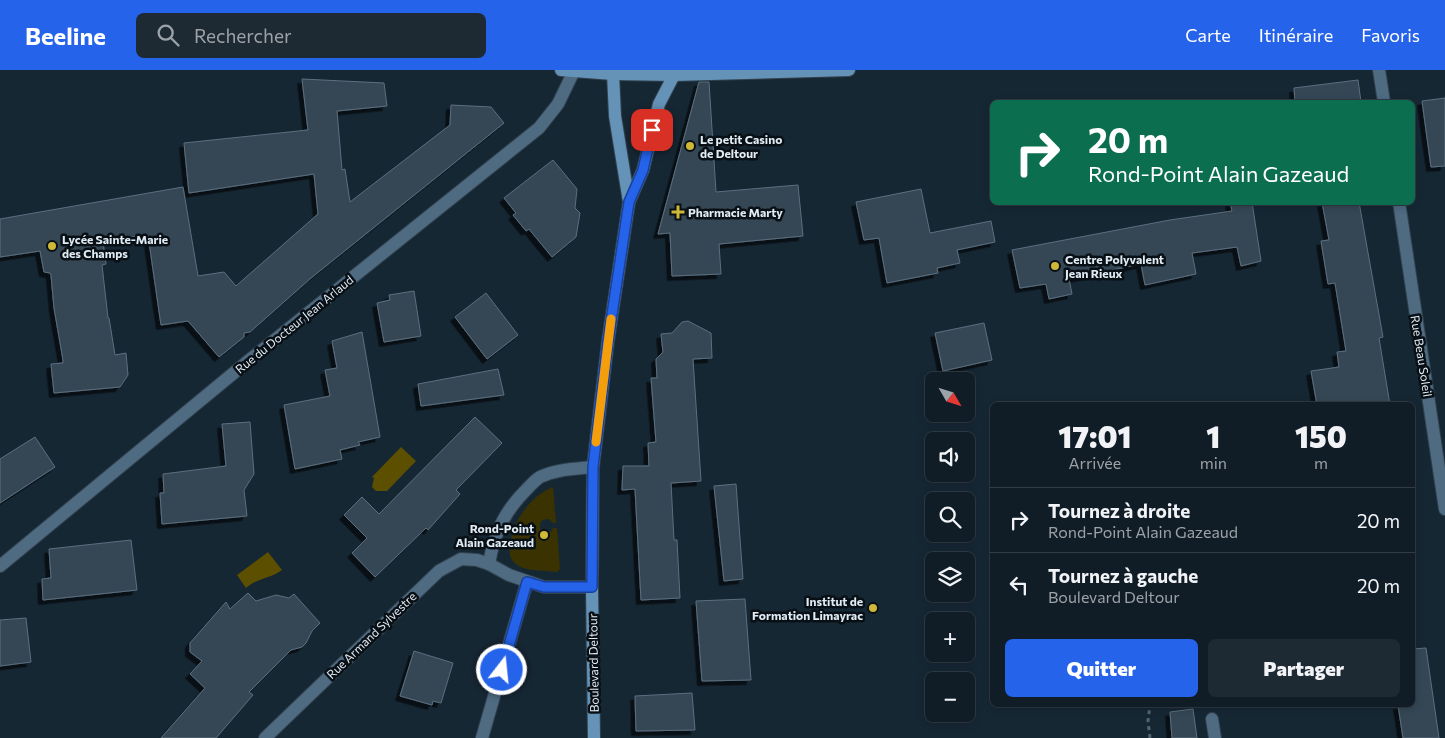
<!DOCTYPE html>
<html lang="fr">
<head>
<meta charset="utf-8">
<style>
  body { margin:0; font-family:Commissioner,sans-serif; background:#1e2a33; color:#f1f3f6; height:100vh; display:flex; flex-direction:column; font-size:19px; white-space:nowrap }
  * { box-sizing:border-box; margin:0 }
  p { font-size:16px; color:#9ca2a7 }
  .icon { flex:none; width:28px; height:28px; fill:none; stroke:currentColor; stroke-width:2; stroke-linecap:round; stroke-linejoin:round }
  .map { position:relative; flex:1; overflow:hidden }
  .sheet { position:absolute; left:990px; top:332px; width:425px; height:305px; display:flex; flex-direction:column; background:#101d27; border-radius:8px; box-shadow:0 2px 8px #0003,0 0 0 1px #303b44 }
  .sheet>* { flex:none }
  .guide { position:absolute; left:990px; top:30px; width:425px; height:105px; border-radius:8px; box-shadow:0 2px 8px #0003,0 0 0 1px #303b44; background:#0b6e4f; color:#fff; overflow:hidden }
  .needle { width:32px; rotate:129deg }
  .controls { position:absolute; left:925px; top:302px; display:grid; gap:10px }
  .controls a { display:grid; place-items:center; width:50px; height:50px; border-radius:8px; background:#101d27; box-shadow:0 2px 8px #0003,0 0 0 1px #303b44; font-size:25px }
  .pin { position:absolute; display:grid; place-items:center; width:42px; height:42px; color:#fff; margin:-21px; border-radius:10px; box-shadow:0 2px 8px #0006 }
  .me { position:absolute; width:55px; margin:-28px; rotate:16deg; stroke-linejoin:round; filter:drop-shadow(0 0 4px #0008) }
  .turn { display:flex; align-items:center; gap:18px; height:105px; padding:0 15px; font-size:22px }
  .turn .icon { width:65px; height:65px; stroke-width:2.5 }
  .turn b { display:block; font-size:35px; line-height:42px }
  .eta { display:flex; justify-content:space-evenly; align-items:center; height:85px; text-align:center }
  .eta b { font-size:30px; font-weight:800; line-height:35px }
  .cta { display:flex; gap:10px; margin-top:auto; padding:10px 15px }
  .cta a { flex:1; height:58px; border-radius:8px; background:#2563eb; color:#fff; font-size:20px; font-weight:800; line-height:58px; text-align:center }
  .cta a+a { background:#1e2a33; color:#f1f3f6 }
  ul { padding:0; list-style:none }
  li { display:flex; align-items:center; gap:15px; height:65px; padding:0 15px; border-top:1px solid #303b44 }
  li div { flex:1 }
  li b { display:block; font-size:19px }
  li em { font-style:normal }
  header { display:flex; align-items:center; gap:30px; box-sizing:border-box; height:70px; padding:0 25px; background:#2563eb; color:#fff }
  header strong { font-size:24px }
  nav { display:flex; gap:28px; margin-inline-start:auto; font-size:18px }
  .search { width:350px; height:45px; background:#1e2a33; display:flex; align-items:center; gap:12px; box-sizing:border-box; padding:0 18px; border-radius:8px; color:#9ca2a7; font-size:19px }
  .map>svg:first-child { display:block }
</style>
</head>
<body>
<header>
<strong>Beeline</strong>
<div class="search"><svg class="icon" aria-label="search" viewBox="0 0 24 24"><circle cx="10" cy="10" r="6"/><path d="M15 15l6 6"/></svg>Rechercher</div>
<nav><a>Carte</a><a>Itinéraire</a><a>Favoris</a></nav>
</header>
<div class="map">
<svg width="1445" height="668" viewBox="0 0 1445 668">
  <defs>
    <filter id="shadow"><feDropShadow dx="-4.5" dy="4.5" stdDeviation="0" flood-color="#0009"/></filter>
  </defs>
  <rect width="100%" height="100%" fill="#162734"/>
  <path fill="#3b3201" d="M553,417L556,453H553L549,449C542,449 539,452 540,459L547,463L551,462L553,458H557L560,499L557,502C545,500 525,502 516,494C510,490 509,483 510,476C511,453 531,425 553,417Z"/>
  <g fill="#5c4f00">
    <polygon points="401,377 416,391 387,421 376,421 372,417 374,408 372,407"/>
    <path d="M268,482L282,500C270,509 257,508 246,518L237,505Z"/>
  </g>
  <g fill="#354655" stroke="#5c6f7f" filter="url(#shadow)">
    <polygon points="302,9 384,13 387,36 337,41 342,100 345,99 350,132 450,55 451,35 491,37 504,53 311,208 250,262 244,263 244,267 219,287 188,251 161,255 148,165 103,171 106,194 102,195 108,248 109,248 115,285 126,283 128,305 120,317 54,323 51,294 63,293 63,290 54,238 51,205 50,203 44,202 40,181 0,187 0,149 183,117 198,206 224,202 236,216 318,144 314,104 189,123 184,73 308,60"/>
    <polygon points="1358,10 1361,32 1295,32 1294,18"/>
    <polygon points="699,12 709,12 716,122 798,115 803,166 719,174 721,204 672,206 670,163 658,164"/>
    <polygon points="1445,28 1445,96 1431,97 1422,31"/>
    <polygon points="553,90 577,119 575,138 580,143 576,167 552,187 529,159 526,161 513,145 516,143 504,128"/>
    <polygon points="921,119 930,163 991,151 995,172 957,180 960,193 937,198 938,203 887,213 879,168 864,170 856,132"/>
    <polygon points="1230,132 1252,132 1261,191 1241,196 1237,177 1192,183 1196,204 1145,215 1141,194 1069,209 1072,224 1049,229 1046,214 1020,218 1012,180 1170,150 1232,141"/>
    <polygon points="1322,132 1359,132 1383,267 1379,268 1390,335 1317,335 1311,301 1339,297 1337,282 1346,281 1335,213 1328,214 1321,171 1329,170"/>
    <polygon points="414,221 421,266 384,272 377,233 390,230 389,225"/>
    <polygon points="486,223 518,265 487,289 455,247"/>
    <polygon points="688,251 711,263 712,288 693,289 701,411 671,413 674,470 677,470 680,528 641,530 635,419 622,420 623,396 649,396 648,373 656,372 651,308 657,308 656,289 663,282 661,264 672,263 682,252"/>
    <polygon points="984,253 992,290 943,301 935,263"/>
    <polygon points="362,262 380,367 358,372 360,375 340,380 342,389 295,399 284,335 330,326 325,300 337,298 332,271"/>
    <polygon points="498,299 504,325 421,336 418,314"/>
    <polygon points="475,347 502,373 456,420 460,424 428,460 426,458 375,507 352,483 367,468 344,445 362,427 379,444"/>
    <polygon points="250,352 254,404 244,420 247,446 162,454 160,423 164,423 163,404 226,396 222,354"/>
    <polygon points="35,367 55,397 0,433 0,389"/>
    <polygon points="736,414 743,509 724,511 714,416"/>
    <polygon points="131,470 137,520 43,530 42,509 51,508 49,479"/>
    <polygon points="248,523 256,531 276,525 289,528 294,524 320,553 312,561 306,573 302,577 291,580 249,622 253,625 216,668 161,668 205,618 190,604 202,591 190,582 190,573 226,532 230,539"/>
    <polygon points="745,529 751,610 702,611 696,531"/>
    <polygon points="26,548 31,592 0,596 0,550"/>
    <polygon points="1426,578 1439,668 1403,668 1398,635 1412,635 1412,579"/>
    <polygon points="414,581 453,593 441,633 433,631 432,635 400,626"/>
    <polygon points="692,623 695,660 636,661 635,626"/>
    <polygon points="1193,639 1197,668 1172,668 1170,642"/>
  </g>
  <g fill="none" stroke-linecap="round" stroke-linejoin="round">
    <g stroke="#32424f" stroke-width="14">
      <polyline id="lane" points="1212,649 1215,668"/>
    </g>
    <g stroke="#32424f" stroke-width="14">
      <g id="street">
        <polyline points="1379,0 1384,32"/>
        <polyline points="1399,132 1445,439"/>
        <path d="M489,494C494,464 504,442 526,420C530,416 535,410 540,407C557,399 575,399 593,397"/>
        <polyline points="0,496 247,292 539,58 558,34 574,1"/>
        <polyline points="265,668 439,501 461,489 477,490 489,494 509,505 544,517 592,517"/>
        <polyline points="482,668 527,512"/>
      </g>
    </g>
    <g stroke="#32424f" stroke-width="14">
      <g id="secondary">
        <polyline points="561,0 613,4 674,5 849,0"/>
        <polyline points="613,4 615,46 629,132"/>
        <polyline points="594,668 592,517 593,397 608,271 629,132 643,100 659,34 674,5"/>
      </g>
    </g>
    <polyline stroke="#556470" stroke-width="3" stroke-dasharray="4 4" stroke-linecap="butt" points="1150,668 1148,651 1150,635"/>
    <use href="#lane" stroke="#4f6b82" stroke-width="12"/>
    <use href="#street" stroke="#4f6b82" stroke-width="12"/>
    <use href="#secondary" stroke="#6593b8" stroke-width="12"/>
  </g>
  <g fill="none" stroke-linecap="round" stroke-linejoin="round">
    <g stroke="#184099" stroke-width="12">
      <polyline id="route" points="502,600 527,512 544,517 592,517 593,397 608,271 629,132 643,100 652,60"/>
    </g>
    <use href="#route" stroke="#2563eb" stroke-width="9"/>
    <polyline stroke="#f59e0b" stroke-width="9" points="596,372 611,249"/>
  </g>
  <g fill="#cfb837" stroke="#080f15" stroke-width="2">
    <circle cx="690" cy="76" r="5"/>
    <path d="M675.5 134.5h5v5h5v5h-5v5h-5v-5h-5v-5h5z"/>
    <circle cx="52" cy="176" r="5"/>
    <circle cx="1055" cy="196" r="5"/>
    <circle cx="544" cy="465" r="5"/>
    <circle cx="873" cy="538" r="5"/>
  </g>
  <g text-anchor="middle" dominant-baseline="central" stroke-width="5" stroke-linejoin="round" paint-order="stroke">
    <g font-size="12" font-weight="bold" fill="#e0ebf4" stroke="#080f15" text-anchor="start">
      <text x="700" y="69">Le petit Casino<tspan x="700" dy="14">de Deltour</tspan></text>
      <text x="688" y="142">Pharmacie Marty</text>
      <text x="62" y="169">Lycée Sainte-Marie<tspan x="62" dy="14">des Champs</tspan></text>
      <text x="1065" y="189">Centre Polyvalent<tspan x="1065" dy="14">Jean Rieux</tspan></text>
      <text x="534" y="458" text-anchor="end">Rond-Point<tspan x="534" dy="14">Alain Gazeaud</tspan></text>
      <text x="863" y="531" text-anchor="end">Institut de<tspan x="863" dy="14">Formation Limayrac</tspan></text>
    </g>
    <g font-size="12" fill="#e0ebf4" stroke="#080f15">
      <text transform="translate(294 254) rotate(-39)">Rue du Docteur Jean Arlaud</text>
      <text transform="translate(1422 286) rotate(81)">Rue Beau Soleil</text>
      <text transform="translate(371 565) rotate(-44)">Rue Armand Sylvestre</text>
      <text transform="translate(593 593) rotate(-91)">Boulevard Deltour</text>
    </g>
  </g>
</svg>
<div class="controls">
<a><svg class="needle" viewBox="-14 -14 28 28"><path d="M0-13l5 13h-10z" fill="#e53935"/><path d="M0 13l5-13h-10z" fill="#9ca2a7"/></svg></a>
<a><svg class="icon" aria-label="sound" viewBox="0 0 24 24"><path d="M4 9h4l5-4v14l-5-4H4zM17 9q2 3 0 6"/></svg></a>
<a><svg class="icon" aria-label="search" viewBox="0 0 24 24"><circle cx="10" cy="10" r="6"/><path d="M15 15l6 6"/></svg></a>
<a><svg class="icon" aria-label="layers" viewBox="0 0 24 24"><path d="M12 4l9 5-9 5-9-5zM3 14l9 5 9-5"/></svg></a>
<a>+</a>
<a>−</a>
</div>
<div class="pin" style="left:652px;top:60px;background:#d93025"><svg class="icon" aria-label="arrive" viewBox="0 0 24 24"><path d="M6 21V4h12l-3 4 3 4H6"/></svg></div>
<svg class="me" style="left:502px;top:600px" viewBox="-20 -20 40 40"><circle r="17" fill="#2563eb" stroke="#fff" stroke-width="3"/><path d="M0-11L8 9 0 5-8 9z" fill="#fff"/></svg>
<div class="guide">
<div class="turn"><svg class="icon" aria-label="right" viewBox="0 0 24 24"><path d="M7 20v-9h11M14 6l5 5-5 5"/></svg><div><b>20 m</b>Rond-Point Alain Gazeaud</div></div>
</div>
<section class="sheet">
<div class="eta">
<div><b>17:01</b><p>Arrivée</p></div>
<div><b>1</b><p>min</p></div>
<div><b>150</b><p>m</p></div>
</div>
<ul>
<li><svg class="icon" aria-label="right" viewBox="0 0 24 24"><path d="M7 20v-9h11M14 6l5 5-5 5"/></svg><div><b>Tournez à droite</b><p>Rond-Point Alain Gazeaud</p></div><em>20 m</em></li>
<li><svg class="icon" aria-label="left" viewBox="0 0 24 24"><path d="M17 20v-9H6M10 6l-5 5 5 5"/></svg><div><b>Tournez à gauche</b><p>Boulevard Deltour</p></div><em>20 m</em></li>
</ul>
<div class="cta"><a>Quitter</a><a>Partager</a></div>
</section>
</div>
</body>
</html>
